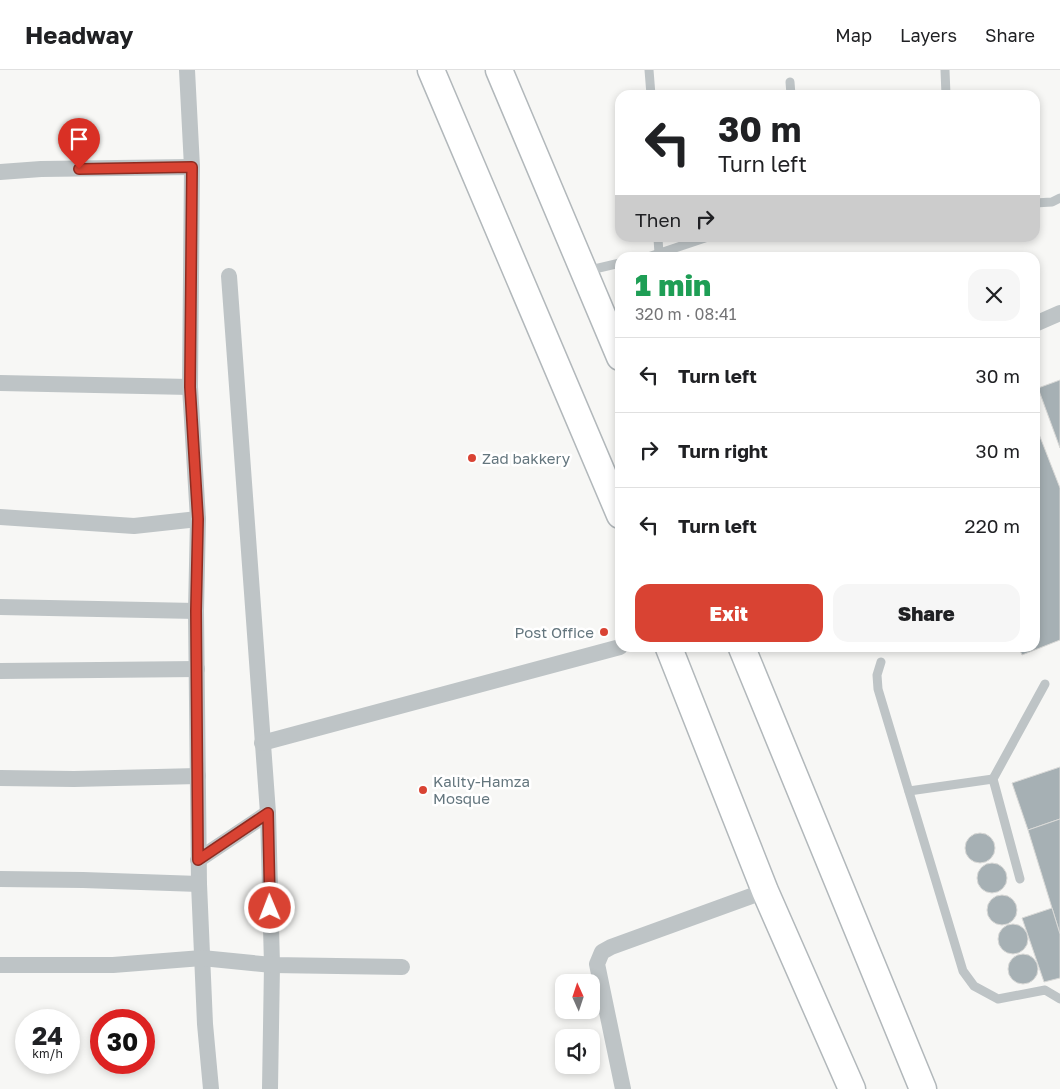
<!DOCTYPE html>
<html lang="en">
<head>
<meta charset="utf-8">
<style>
  body { margin:0; font-family:"Golos Text",sans-serif; background:#f6f6f6; color:#202124; height:100vh; display:flex; flex-direction:column; font-size:19px; white-space:nowrap }
  * { box-sizing:border-box; margin:0 }
  p { font-size:16px; color:#757577 }
  .icon { flex:none; width:28px; height:28px; fill:none; stroke:currentColor; stroke-width:2; stroke-linecap:round; stroke-linejoin:round }
  .map { position:relative; flex:1; overflow:hidden }
  .drawer { position:absolute; left:615px; top:182px; width:425px; height:400px; display:flex; flex-direction:column; background:#fff; border-radius:15px; box-shadow:0 2px 8px #0003 }
  .drawer>* { flex:none }
  .hud { position:absolute; left:615px; top:20px; width:425px; height:152px; border-radius:15px; box-shadow:0 2px 8px #0003; background:#fff; color:#202124; overflow:hidden }
  .needle { width:32px; rotate:357deg }
  .tools { position:absolute; left:555px; top:904px; display:grid; gap:10px }
  .tools a { display:grid; place-items:center; width:45px; height:45px; border-radius:10px; background:#fff; box-shadow:0 2px 8px #0003; font-size:25px }
  .speed { position:absolute; left:15px; top:939px; display:flex; gap:10px; font-size:25px; font-weight:700; text-align:center }
  .speed>* { display:grid; place-content:center; width:65px; height:65px; border-radius:50%; background:#fff; box-shadow:0 2px 8px #0003; line-height:1 }
  .speed small { font-size:12px; font-weight:400 }
  .speed .limit { border:8px solid #d22; background:#fff; color:#111 }
  .pin { position:absolute; display:grid; place-items:center; width:42px; height:42px; color:#fff; margin:-51px -21px; border-radius:50% 50% 50% 0; rotate:-45deg; box-shadow:0 0 5px #0007 }
  .pin .icon { rotate:45deg }
  .me { position:absolute; width:55px; margin:-28px; rotate:359deg; stroke-linejoin:round; filter:drop-shadow(0 0 4px #0008) }
  .turn { display:flex; align-items:center; gap:18px; height:105px; padding:0 20px; font-size:22px }
  .turn .icon { width:65px; height:65px; stroke-width:2.5 }
  .turn b { display:block; font-size:35px; line-height:42px }
  .then { display:flex; align-items:center; height:48px; padding:0 20px; background:#0003; gap:10px; font-size:19px }
  .round { display:grid; place-items:center; flex:none; width:52px; height:52px; border-radius:15px; background:#f6f6f6 }
  .overview { display:flex; align-items:center; justify-content:space-between; height:85px; padding:0 20px }
  h1 { font-size:30px; font-weight:800; line-height:38px; color:#1e9e55 }
  .action { display:flex; gap:10px; margin-top:auto; padding:10px 20px }
  .action a { flex:1; height:58px; border-radius:15px; background:#d94333; color:#fff; font-size:20px; font-weight:800; line-height:58px; text-align:center }
  .action a+a { background:#f6f6f6; color:#202124 }
  ul { padding:0; list-style:none }
  li { display:flex; align-items:center; gap:15px; height:75px; padding:0 20px; border-top:1px solid #e0e0e0 }
  li div { flex:1 }
  li b { display:block; font-size:19px }
  li em { font-style:normal }
  header { display:flex; align-items:center; gap:30px; box-sizing:border-box; height:70px; padding:0 25px; background:#fff; border-bottom:1px solid #e0e0e0 }
  header strong { font-size:24px }
  nav { display:flex; gap:28px; margin-inline-start:auto; font-size:18px }
  .map>svg:first-child { display:block }
</style>
</head>
<body>
<header>
<strong>Headway</strong>
<nav><a>Map</a><a>Layers</a><a>Share</a></nav>
</header>
<div class="map">
<svg width="1060" height="1019" viewBox="0 0 1060 1019">
  <rect width="100%" height="100%" fill="#f7f7f5"/>
  <g fill="#a6b0b4" stroke="#d9d9d7">
    <polygon points="1060,310 1060,378 1038,318"/>
    <polygon points="1035,354 1060,418 1060,570 1022,585 1019,578 1035,578"/>
    <polygon points="1060,697 1060,749 1028,760 1012,713"/>
    <polygon points="1060,749 1060,864 1028,760"/>
    <circle cx="980" cy="778" r="15"/>
    <circle cx="992" cy="808" r="15"/>
    <circle cx="1002" cy="840" r="15"/>
    <polygon points="1052,838 1060,864 1060,908 1044,912 1022,848"/>
    <circle cx="1013" cy="869" r="15"/>
    <circle cx="1023" cy="899" r="15"/>
  </g>
  <g fill="none" stroke-linecap="round" stroke-linejoin="round">
    <g stroke="#b2b8bb" stroke-width="29">
      <g id="primary">
        <polyline points="431,0 620,445"/>
        <polyline points="499,0 620,287"/>
        <polyline points="669,578 765,821 852,1019"/>
        <polyline points="742,578 923,1019"/>
      </g>
    </g>
    <g stroke="#bec4c6" stroke-width="9">
      <polyline points="649,0 651,25"/>
      <polyline points="945,0 946,25"/>
      <polyline points="790,12 791,25"/>
      <polyline points="1035,133 1052,132 1060,128"/>
      <polyline points="658,168 659,184"/>
      <polyline points="645,188 705,168"/>
      <polyline points="586,201 620,193"/>
      <polyline points="881,592 877,605 878,619 963,901 974,916 998,929 1045,920 1060,929"/>
      <polyline points="909,721 993,709"/>
      <polyline points="1020,809 993,709 1045,614"/>
    </g>
    <g stroke="#bec4c6" stroke-width="16">
      <polyline points="187,0 192,97 190,317 198,449 196,541 199,814 205,954 211,1019"/>
      <polyline points="0,102 41,99 192,97"/>
      <polyline points="229,206 268,743 272,895 270,1019"/>
      <polyline points="1035,254 1060,243"/>
      <polyline points="0,313 190,317"/>
      <polyline points="0,447 134,456 198,449"/>
      <polyline points="0,537 196,541"/>
      <polyline points="0,601 197,599"/>
      <polyline points="262,673 620,577"/>
      <polyline points="0,708 74,709 198,706"/>
      <polyline points="198,790 268,743"/>
      <polyline points="0,809 83,810 199,814"/>
      <polyline points="0,895 113,895 202,888 272,895 402,897"/>
      <polyline points="623,1019 597,894 602,882 611,877 765,821"/>
    </g>
    <use href="#primary" stroke="#fff" stroke-width="26"/>
  </g>
  <g fill="none" stroke-linecap="round" stroke-linejoin="round">
    <g stroke="#8d2c21" stroke-width="12">
      <polyline id="route" points="79,99 192,97 190,317 198,449 196,541 198,790 268,743 270,838"/>
    </g>
    <use href="#route" stroke="#d94333" stroke-width="9"/>
  </g>
  <g fill="#d94333" stroke="#fff" stroke-width="2">
    <circle cx="472" cy="388" r="5"/>
    <circle cx="604" cy="562" r="5"/>
    <circle cx="423" cy="720" r="5"/>
  </g>
  <g text-anchor="middle" dominant-baseline="central" stroke-width="5" stroke-linejoin="round" paint-order="stroke">
    <g font-size="15" fill="#64767e" stroke="#fff" text-anchor="start">
      <text x="482" y="388">Zad bakkery</text>
      <text x="594" y="562" text-anchor="end">Post Office</text>
      <text x="433" y="711">Kality-Hamza<tspan x="433" dy="17">Mosque</tspan></text>
    </g>
  </g>
</svg>
<div class="tools">
<a><svg class="needle" viewBox="-14 -14 28 28"><path d="M0-13l5 13h-10z" fill="#e53935"/><path d="M0 13l5-13h-10z" fill="#757577"/></svg></a>
<a><svg class="icon" aria-label="sound" viewBox="0 0 24 24"><path d="M4 9h4l5-4v14l-5-4H4zM17 9q2 3 0 6"/></svg></a>
</div>
<div class="speed"><div>24<small>km/h</small></div><div class="limit">30</div></div>
<div class="pin" style="left:79px;top:99px;background:#d93025"><svg class="icon" aria-label="arrive" viewBox="0 0 24 24"><path d="M6 21V4h12l-3 4 3 4H6"/></svg></div>
<svg class="me" style="left:270px;top:838px" viewBox="-20 -20 40 40"><circle r="17" fill="#d94333" stroke="#fff" stroke-width="3"/><path d="M0-11L8 9 0 5-8 9z" fill="#fff"/></svg>
<div class="hud">
<div class="turn"><svg class="icon" aria-label="left" viewBox="0 0 24 24"><path d="M17 20v-9H6M10 6l-5 5 5 5"/></svg><div><b>30 m</b>Turn left</div></div>
<div class="then">Then<svg class="icon" aria-label="right" viewBox="0 0 24 24"><path d="M7 20v-9h11M14 6l5 5-5 5"/></svg></div>
</div>
<section class="drawer">
<div class="overview"><div><h1>1 min</h1><p>320 m · 08:41</p></div><a class="round"><svg class="icon" aria-label="close" viewBox="0 0 24 24"><path d="M6 6l12 12M18 6L6 18"/></svg></a></div>
<ul>
<li><svg class="icon" aria-label="left" viewBox="0 0 24 24"><path d="M17 20v-9H6M10 6l-5 5 5 5"/></svg><div><b>Turn left</b></div><em>30 m</em></li>
<li><svg class="icon" aria-label="right" viewBox="0 0 24 24"><path d="M7 20v-9h11M14 6l5 5-5 5"/></svg><div><b>Turn right</b></div><em>30 m</em></li>
<li><svg class="icon" aria-label="left" viewBox="0 0 24 24"><path d="M17 20v-9H6M10 6l-5 5 5 5"/></svg><div><b>Turn left</b></div><em>220 m</em></li>
</ul>
<div class="action"><a>Exit</a><a>Share</a></div>
</section>
</div>
</body>
</html>
